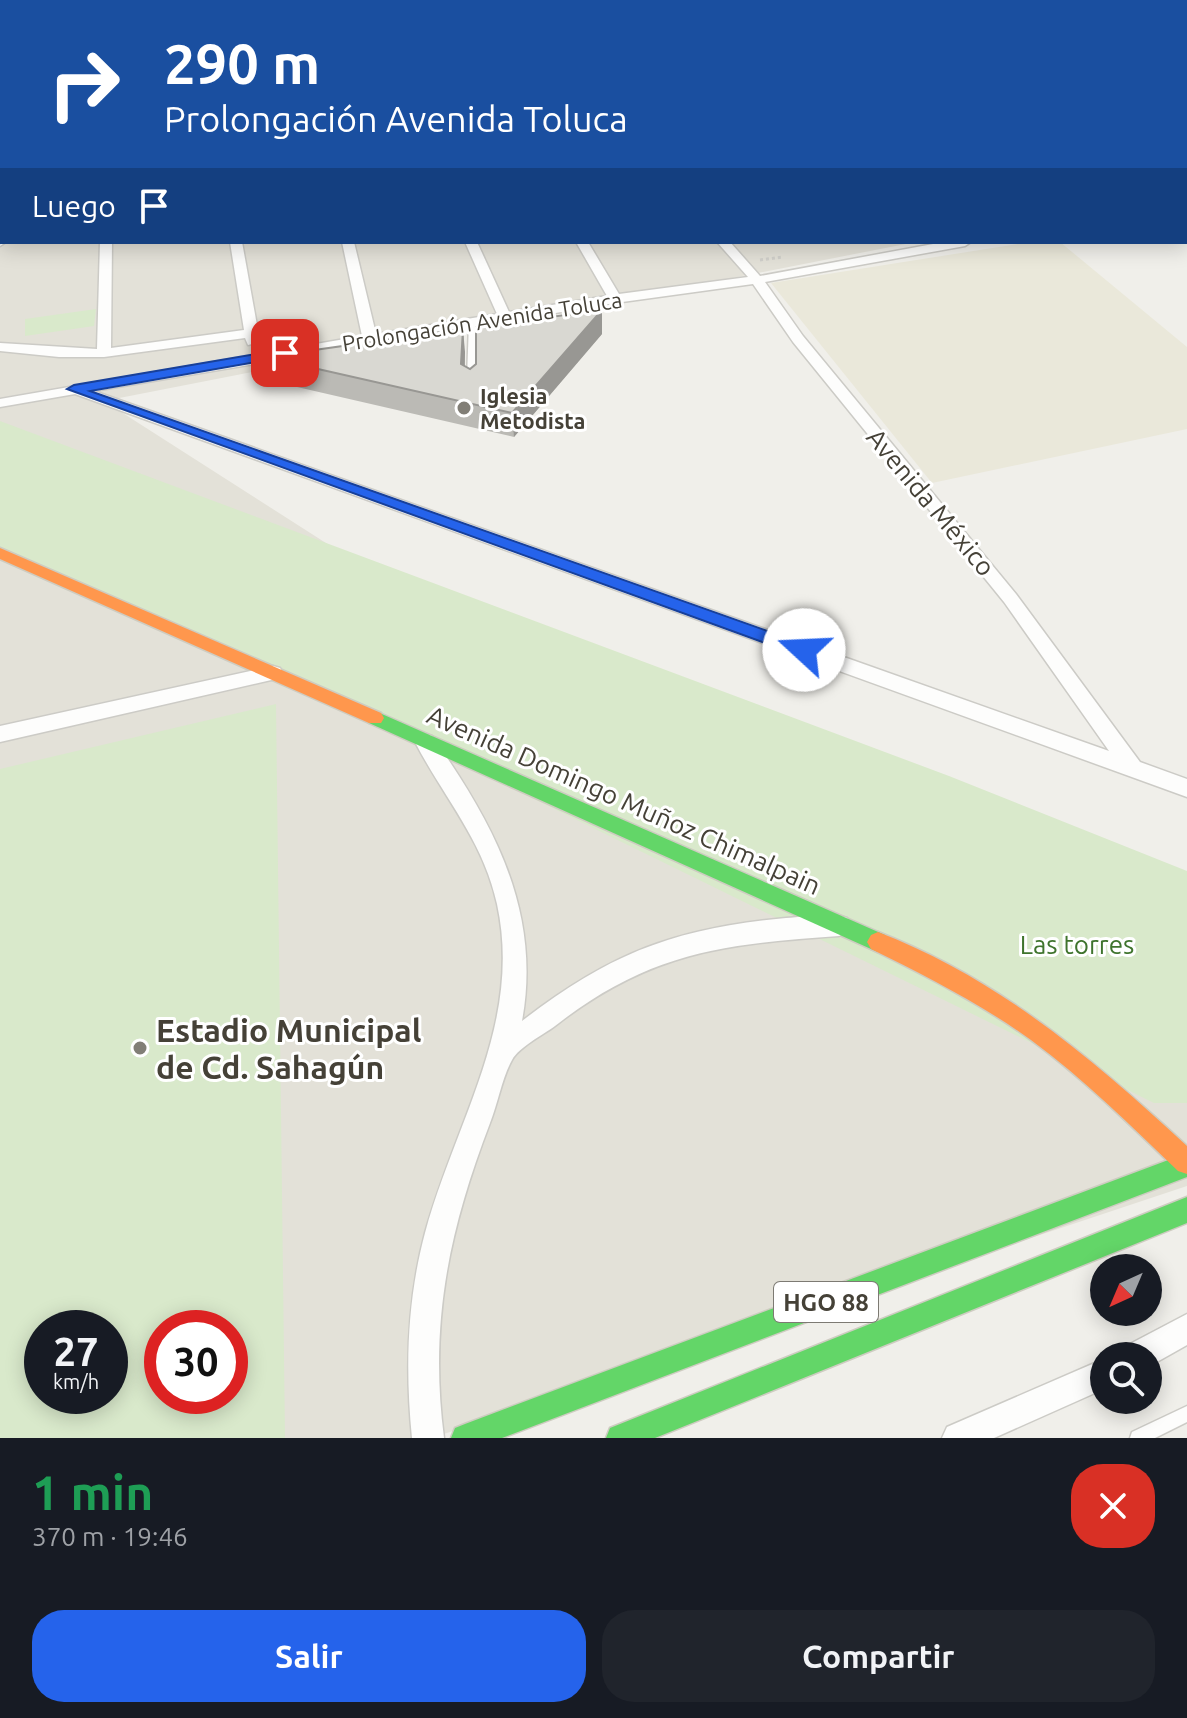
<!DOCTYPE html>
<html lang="es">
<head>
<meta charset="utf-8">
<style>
  body { margin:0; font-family:Ubuntu,sans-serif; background:#20242c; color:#f1f3f6; height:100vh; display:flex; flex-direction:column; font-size:30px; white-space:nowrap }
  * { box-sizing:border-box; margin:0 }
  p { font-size:26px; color:#9ea1a6 }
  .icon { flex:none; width:44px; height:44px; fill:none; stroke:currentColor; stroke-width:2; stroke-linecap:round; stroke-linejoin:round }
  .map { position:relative; height:1438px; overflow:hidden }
  .side { display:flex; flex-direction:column; background:#171b24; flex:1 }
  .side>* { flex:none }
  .banner { position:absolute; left:0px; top:0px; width:1188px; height:244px; box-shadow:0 4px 20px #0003; background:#1a4fa0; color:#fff; overflow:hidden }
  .needle { width:52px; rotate:224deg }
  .controls { position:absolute; left:1090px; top:1254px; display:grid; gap:16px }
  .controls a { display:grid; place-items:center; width:72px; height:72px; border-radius:50%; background:#171b24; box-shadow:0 4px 20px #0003; font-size:40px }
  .speed { position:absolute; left:24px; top:1310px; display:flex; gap:16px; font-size:40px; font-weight:700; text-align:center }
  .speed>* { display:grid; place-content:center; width:104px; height:104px; border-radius:50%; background:#171b24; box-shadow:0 4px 20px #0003; line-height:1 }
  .speed small { font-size:20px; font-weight:400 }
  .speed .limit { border:12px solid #d22; background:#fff; color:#111 }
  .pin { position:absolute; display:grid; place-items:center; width:68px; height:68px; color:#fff; margin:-34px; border-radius:16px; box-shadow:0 4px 12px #0006 }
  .me { position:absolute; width:88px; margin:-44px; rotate:290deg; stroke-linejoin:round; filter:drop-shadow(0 0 6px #0008) }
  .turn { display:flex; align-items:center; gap:28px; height:168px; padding:0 32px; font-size:36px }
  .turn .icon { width:104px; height:104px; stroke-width:2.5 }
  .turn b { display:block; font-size:56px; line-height:68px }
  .then { display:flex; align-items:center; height:76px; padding:0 32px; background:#0003; gap:16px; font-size:30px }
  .round { display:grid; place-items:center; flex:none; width:84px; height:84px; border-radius:32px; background:#20242c }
  .overview { display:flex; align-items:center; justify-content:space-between; height:136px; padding:0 32px }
  h1 { font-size:48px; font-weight:600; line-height:60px; color:#1e9e55 }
  .button { display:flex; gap:16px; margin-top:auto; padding:16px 32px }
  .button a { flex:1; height:92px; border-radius:32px; background:#2563eb; color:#fff; font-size:32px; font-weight:600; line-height:92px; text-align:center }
  .button a+a { background:#20242c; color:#f1f3f6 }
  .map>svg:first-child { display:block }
</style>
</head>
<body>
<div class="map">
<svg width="1187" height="1438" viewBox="0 0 1187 1438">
  <rect width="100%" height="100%" fill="#f0efea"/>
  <path fill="#e3e1d8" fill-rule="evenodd" d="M0,0H821L2,2V242H916L104,401L1187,1094V1186L432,1438H0ZM42,1328H110V1396H42ZM162,1328H230V1396H162Z"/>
  <polygon fill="#eae8da" points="1030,242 1060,242 1187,347 1187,429 932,483 771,283"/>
  <g fill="#d9e9cb" fill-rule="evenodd">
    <polygon points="96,309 94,326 25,336 25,319"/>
    <polygon points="0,421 949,776 1187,871 1187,1103 1154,1103 291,680 0,551"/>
    <path d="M276,704L285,1438H0V769ZM42,1328H110V1396H42ZM162,1328H230V1396H162Z"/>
  </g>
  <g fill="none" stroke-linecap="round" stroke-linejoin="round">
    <g stroke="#cccbc6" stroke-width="3">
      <g id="lane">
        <polygon points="315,0 320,0 323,2 318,2"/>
        <polygon points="373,0 378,0 381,2 376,2"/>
        <polygon points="472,321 475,323 475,378 471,380 467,378 469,323"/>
        <polygon points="1187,1406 1187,1422 1155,1438 1130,1438 1132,1432"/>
      </g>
    </g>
    <g stroke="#cccbc6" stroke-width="3">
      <g id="street">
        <polygon points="138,0 148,0 149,2 139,2"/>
        <polygon points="332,0 343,0 344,2 333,2"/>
        <polygon points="557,0 568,0 569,2 558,2"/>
        <polygon points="646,0 658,0 659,2 647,2"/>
        <rect x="746" y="0" width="8" height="2"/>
        <polygon points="817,0 825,0 826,2 818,2"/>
        <polygon points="968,0 981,0 982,2 969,2"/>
        <polygon points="1050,0 1063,0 1064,2 1051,2"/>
        <polygon points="1133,0 1146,0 1147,2 1134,2"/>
        <rect x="1186" y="213" width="1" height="8"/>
        <polygon points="2,234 2,242 6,242 0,246"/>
        <polygon points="100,242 112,242 111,348 244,330 230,242 242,242 260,342 248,345 245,338 104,357 59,357 0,351 0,343 97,349"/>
        <path d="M342,242H354L376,334L497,314L465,242H477L509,312L607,296L576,242H588L619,294L748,277L717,242H730L760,276L944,242H971L965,246L765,282L803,336L1016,594L1140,762L1187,779V797L75,394L0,407V399L362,336ZM753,284L793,342L1004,602L1109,751L94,391L615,303Z"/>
        <polygon points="273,666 280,668 283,673 280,678 0,742 0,726"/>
        <path d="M425,734L432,736C493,822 542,912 522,1021C610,953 676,928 786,918C805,917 829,911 847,918L851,925L847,932L839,936C724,944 649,952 555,1026C543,1035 519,1047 512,1060C502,1078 498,1103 490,1123C449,1230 429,1323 444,1438H412C405,1368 407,1300 425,1233C455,1122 523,1023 497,904C483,840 444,798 415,742L418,736Z"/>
        <polygon points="1187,1314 1187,1345 1148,1367 1148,1356 1124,1356 1128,1345"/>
        <polygon points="1104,1359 1104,1389 994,1438 942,1438 947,1427"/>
      </g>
    </g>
    <g stroke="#ceccc1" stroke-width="3">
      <g id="fast">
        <polygon points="375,711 885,935 889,942 885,949 878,952 871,949 369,723 366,718 369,713"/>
        <polygon points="1187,1153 1187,1177 502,1438 451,1438 455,1428 465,1424"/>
        <polygon points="1187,1197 1187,1223 655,1438 606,1438 610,1428 620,1424"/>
      </g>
    </g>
    <g stroke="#ceccc1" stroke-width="3">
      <g id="slow">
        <polygon points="0,548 381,713 384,718 381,723 369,723 0,559"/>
        <path d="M878,932C998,978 1094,1060 1187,1146V1174L1178,1171C1131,1126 1084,1079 1031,1040C981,1004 926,976 871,949L867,942L871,935Z"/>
      </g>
    </g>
    <polyline stroke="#d0cfca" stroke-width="3" stroke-dasharray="3 3" stroke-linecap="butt" points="760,260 783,257"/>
    <use href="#lane" fill="#fdfdfc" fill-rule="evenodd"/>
    <use href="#street" fill="#fdfdfc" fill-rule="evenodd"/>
    <use href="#fast" fill="#63d668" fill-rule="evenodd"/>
    <use href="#slow" fill="#ff974d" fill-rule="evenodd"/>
  </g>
  <polygon fill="#bbbab5" points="602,334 514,437 271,381 265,357 465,352 465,366 470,369"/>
  <g fill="#989793">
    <polygon points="0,15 2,20 2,42 0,46"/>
    <polygon points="602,310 602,334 514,437 512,413"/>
    <polygon points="463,329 465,352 464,388 461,364"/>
  </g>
  <polygon fill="#d9d8d2" stroke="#989793" stroke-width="2" points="602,310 512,413 265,357 463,329 461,364 470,369 476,364 476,327"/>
  <polygon fill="#2563eb" stroke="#184099" stroke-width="2" points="285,349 291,353 290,356 90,391 810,646 813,650 810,655 798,655 67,389 74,385"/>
  <g fill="#817e76" stroke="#fff" stroke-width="3">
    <circle cx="464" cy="408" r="8"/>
    <circle cx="140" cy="1048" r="8"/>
  </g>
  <g text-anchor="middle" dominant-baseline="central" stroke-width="6" stroke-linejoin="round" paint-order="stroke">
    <g font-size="22" fill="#454137" stroke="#fff">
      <text transform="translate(482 321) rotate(-9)">Prolongación Avenida Toluca</text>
    </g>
    <g font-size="22" font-weight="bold" fill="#454137" stroke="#fff" text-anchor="start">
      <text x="480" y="395">Iglesia<tspan x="480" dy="25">Metodista</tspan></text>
    </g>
    <rect fill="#fff" stroke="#7d7a73" stroke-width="2" x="774" y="1282" width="104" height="40" rx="6"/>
    <g font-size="24" font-weight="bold" fill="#454137">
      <text x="826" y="1302">HGO 88</text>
    </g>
    <g font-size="26" fill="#454137" stroke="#fff">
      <text transform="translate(931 502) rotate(50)">Avenida México</text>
      <text transform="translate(624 800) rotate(24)">Avenida Domingo Muñoz Chimalpain</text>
    </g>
    <g font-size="26" fill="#3f742d" stroke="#fff">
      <text x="1077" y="944">Las torres</text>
    </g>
    <g font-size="32" font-weight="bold" fill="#454137" stroke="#fff" text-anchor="start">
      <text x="156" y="1030">Estadio Municipal<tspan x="156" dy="37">de Cd. Sahagún</tspan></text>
    </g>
  </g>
</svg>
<div class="controls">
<a><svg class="needle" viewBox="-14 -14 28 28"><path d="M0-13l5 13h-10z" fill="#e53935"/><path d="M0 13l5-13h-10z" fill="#9ea1a6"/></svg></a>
<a><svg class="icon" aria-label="search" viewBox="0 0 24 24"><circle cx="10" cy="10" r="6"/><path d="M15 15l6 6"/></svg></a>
</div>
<div class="speed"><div>27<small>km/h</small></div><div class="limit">30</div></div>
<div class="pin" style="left:285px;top:353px;background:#d93025"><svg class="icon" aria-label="arrive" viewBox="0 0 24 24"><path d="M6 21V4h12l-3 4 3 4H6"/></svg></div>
<svg class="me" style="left:804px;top:650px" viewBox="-20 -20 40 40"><circle r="19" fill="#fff"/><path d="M0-13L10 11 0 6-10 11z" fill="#2563eb"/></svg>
<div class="banner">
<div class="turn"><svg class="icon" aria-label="right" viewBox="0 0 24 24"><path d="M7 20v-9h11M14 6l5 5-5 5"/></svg><div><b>290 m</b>Prolongación Avenida Toluca</div></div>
<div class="then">Luego<svg class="icon" aria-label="arrive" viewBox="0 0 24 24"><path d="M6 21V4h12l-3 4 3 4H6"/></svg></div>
</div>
</div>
<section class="side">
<div class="overview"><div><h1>1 min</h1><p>370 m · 19:46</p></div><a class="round" style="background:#d93025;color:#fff"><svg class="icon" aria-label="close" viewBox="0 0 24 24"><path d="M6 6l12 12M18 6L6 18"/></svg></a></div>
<div class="button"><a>Salir</a><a>Compartir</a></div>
</section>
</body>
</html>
